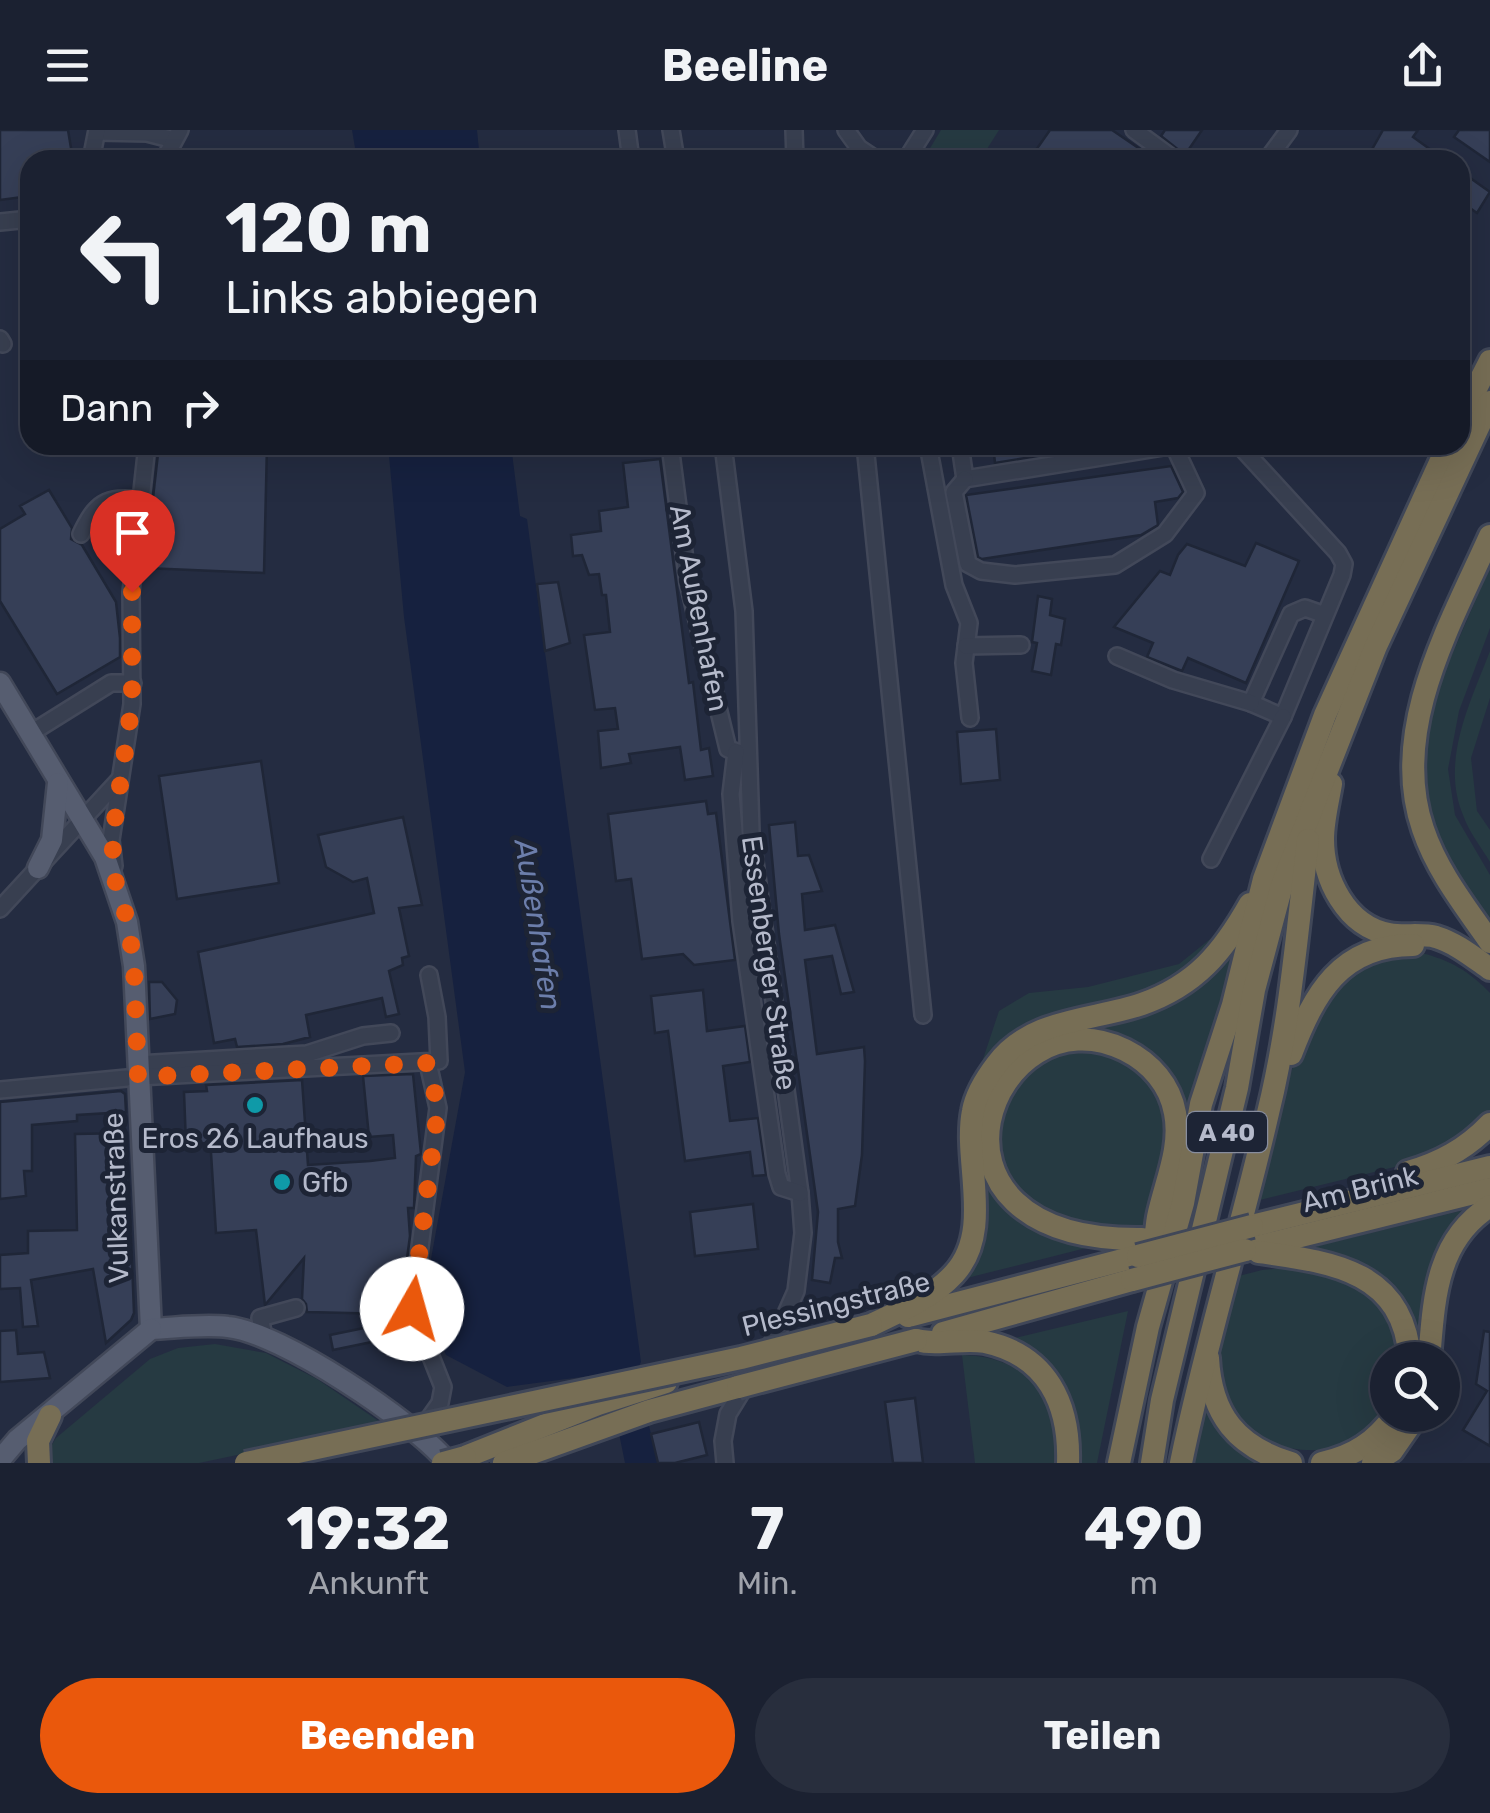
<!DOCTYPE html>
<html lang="de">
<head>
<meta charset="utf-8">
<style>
  body { margin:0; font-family:Rubik,sans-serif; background:#282e3d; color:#f1f3f6; height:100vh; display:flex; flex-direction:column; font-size:38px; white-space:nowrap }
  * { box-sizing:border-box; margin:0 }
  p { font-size:32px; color:#a0a3ab }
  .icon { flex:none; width:55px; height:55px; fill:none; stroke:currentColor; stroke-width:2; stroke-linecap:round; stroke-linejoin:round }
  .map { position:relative; height:1333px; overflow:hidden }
  .sheet { display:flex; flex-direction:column; background:#1b2131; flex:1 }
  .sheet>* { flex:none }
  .hud { position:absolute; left:20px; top:20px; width:1450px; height:305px; border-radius:30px; box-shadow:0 10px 40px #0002,0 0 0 2px #393e4d; background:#1b2131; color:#f1f3f6; overflow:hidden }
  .tools { position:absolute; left:1370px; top:1212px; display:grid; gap:20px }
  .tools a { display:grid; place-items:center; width:90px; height:90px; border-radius:50%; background:#1b2131; box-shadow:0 10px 40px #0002,0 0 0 2px #393e4d; font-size:50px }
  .pin { position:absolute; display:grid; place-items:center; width:85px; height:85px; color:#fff; margin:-102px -42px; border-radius:50% 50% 50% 0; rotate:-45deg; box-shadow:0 0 10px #0007 }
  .pin .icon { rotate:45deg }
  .me { position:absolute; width:110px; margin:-55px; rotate:7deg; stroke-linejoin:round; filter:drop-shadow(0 0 8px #0008) }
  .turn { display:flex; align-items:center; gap:35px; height:210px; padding:0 40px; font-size:45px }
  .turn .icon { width:130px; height:130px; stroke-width:2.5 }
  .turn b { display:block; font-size:70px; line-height:85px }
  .then { display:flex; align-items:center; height:95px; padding:0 40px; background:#0003; gap:20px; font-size:38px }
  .eta { display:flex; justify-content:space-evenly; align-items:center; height:170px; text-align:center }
  .eta b { font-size:60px; font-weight:700; line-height:70px }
  .button { display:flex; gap:20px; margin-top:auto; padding:20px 40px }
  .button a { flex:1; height:115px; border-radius:60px; background:#ea580c; color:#fff; font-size:40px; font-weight:700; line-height:115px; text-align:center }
  .button a+a { background:#282e3d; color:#f1f3f6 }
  header { display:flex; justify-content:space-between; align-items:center; height:130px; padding:0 40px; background:#1b2131; font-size:45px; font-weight:700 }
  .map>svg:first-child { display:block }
</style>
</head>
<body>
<header><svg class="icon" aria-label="menu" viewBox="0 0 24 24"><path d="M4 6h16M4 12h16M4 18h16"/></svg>Beeline<svg class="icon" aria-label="share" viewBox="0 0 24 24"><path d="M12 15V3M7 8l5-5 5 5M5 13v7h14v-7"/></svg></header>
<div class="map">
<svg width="1490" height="1333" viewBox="0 0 1490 1333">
  <rect width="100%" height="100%" fill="#242c41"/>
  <g fill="#263a42">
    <polygon points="941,0 999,0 980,30 923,30"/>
    <polygon points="1490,437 1490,498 1459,581 1448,639 1455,685 1490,745 1490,801 1442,732 1418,655 1430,575"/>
    <path d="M1490,521V568L1471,628L1477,681L1490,700V732C1481,717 1469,702 1463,685C1440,631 1471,571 1490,521Z"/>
    <polygon points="1235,789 1207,825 1148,864 1032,892 995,918 980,938 999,881 1029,863 1088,857 1179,834"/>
    <polygon points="1241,809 1184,987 1136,918 1015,924 1110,890"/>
    <path d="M1421,823C1450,830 1469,841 1490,863V986L1461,1011L1419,1031L1252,1072L1283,964L1306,901L1335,852L1378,826Z"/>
    <path d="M1084,921C1136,927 1169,959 1169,1013C1169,1040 1156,1071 1150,1097C1113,1102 1061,1097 1031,1072C980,1030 994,952 1053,927C1062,923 1074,922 1084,921Z"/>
    <path d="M978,1013C1009,1077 1016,1102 1093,1113L1090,1117L963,1149Z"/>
    <polygon points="1468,1079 1422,1230 1408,1186 1305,1119"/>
    <path d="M1295,1137C1334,1143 1369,1152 1391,1190C1398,1201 1398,1218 1401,1230H1388L1387,1279C1379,1288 1371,1301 1361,1308C1318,1333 1244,1319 1222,1270C1206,1233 1223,1185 1231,1148L1262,1140Z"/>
    <path d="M1128,1181L1097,1333H1076C1078,1297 1071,1257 1044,1231C1035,1222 1022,1216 1011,1209Z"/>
    <polygon points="215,1214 266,1223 317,1249 383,1294 199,1333 48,1333 50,1318 56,1308 150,1229 178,1218"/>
    <path d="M962,1225C1030,1227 1059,1268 1056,1333H975Z"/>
    <polygon points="1203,1269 1272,1333 1189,1333"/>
  </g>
  <g fill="#16213f">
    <polygon points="352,0 477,0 480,30 357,30"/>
    <polygon points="388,315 511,315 520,386 527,389 641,1232 636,1242 658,1333 625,1333 608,1249 604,1244 507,1257 446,1225 423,1173 465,942 404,487"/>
  </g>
  <g fill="#363f57" stroke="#1f2637" stroke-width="2.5">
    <polygon points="0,0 68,0 73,30 30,30 30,66 0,70"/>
    <polygon points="1050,0 1112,0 1156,30 1029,30"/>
    <polygon points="1165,0 1202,0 1185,25 1161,6"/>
    <polygon points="1383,0 1418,0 1413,7 1445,30 1366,30"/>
    <polygon points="1459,0 1490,0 1490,32 1454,7"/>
    <polygon points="1466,45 1490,62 1477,83 1460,71 1460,53"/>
    <polygon points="159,315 267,315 264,443 145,438"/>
    <polygon points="993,315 1092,315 1092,317 995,333"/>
    <polygon points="660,329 689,553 693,552 701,620 709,618 713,646 685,650 680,617 629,624 631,633 601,638 598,601 618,599 615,578 595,580 584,505 610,502 606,465 602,465 599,444 589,445 582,425 573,426 571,405 601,401 599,381 628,377 623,333"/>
    <polygon points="1171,336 1183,362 1178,368 1155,372 1158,395 1141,405 982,429 978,427 966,365"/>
    <polygon points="49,360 72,398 71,409 82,415 116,472 120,508 120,527 57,564 0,471 0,399 25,384 20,376"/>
    <polygon points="1256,413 1299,431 1246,553 1188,528 1182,541 1147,527 1153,513 1114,497 1160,441 1170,445 1178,425 1187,414 1245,436"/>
    <polygon points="558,452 570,513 545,521 537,454"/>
    <polygon points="1038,466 1052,469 1050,485 1065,489 1061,515 1056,514 1051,545 1032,541 1037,513 1032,512"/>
    <polygon points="996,599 1000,650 961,654 957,602"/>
    <polygon points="261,631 279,753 177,769 159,646"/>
    <polygon points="706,671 708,684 716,683 735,830 694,835 683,824 642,829 631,749 616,751 608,684"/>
    <polygon points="403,687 422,775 399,778 409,826 402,828 403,835 389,841 399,884 386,887 382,868 306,885 310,907 283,914 237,917 235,909 214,913 198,822 374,783 367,748 353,752 326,737 318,705"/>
    <polygon points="795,692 798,726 809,725 822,761 802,764 805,800 835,795 854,862 841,864 832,826 805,830 817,924 864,917 865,931 862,1025 855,1076 838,1079 838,1112 842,1128 835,1128 830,1153 812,1150 818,1082 779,804 769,695"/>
    <polygon points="149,852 162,852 177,870 175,884 150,889"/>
    <polygon points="703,860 707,901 745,896 750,932 723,936 730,991 758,988 766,1045 753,1046 750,1022 685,1031 668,901 655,903 651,866"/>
    <polygon points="413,944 421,1024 416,1026 414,1078 408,1078 410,1106 401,1174 390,1184 307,1182 306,1174 302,1169 304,1128 265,1175 256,1100 216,1103 211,1023 209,1013 186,1014 184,962 207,961 206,955 302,950 308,1035 370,1031 395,1028 393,1005 369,1007 363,946"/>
    <polygon points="121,961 125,964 126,982 77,985 77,991 32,995 32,1041 24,1041 26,1066 0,1069 0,972"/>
    <polygon points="127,1003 134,1183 131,1190 106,1213 93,1139 31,1150 38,1196 23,1197 20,1158 0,1159 0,1125 28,1123 28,1101 77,1100 75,1004"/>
    <polygon points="753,1074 758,1119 695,1126 690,1082"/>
    <polygon points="393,1192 396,1207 333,1220 330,1205"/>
    <polygon points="16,1200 18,1224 44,1222 50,1248 0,1252 0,1201"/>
    <polygon points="1484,1201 1490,1202 1490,1316 1463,1300 1487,1261 1476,1254"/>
    <polygon points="915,1268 923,1333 893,1333 885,1272"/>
    <polygon points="699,1292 707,1325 675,1333 658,1333 651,1304"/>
  </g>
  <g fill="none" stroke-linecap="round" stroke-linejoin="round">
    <g stroke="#424859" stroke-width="20">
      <g id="minor">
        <polyline points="627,0 631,30"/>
        <polyline points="671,0 676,30"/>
        <polyline points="794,0 795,30"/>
        <polyline points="846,0 859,18 877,30"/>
        <polyline points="1134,0 1175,30"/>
        <polyline points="97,2 147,3 174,10"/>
        <polyline points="91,30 97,0"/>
        <polyline points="164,30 180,0"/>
        <polyline points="906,30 925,0"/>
        <polyline points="1267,30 1289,0"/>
        <polyline points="0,92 30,89"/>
        <polyline points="0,209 3,214"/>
        <polyline points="670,315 688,453 728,619 744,624"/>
        <polyline points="723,315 744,481 751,702 800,1063 803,1103 796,1161 776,1206 728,1284 723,1311 725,1333"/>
        <polyline points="865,315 923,885"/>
        <polyline points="928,315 954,455 969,493 964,533 970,588"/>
        <polyline points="960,315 965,349 1176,315"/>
        <polyline points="1239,315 1338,423 1344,434 1342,445 1283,587 1251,573 1291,484 1305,478 1325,485"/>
        <polyline points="965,349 954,362 968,434 981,441 1015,445 1115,435 1165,404 1196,363 1175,318"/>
        <path d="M81,404C96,373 105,366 141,370"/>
        <polyline points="966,516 1021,515"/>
        <polyline points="1117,526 1173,550 1251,573"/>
        <polyline points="31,603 111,553 133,553"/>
        <polyline points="736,622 731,664 741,791 777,1044 781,1057 800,1063"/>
        <polyline points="1211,729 1283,587"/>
        <polyline points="114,736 111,710 132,574 131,462 147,315"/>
        <polyline points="0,779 119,650"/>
        <polyline points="138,934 307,924 363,906 391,903"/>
        <polyline points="138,947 439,931 437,887 429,845"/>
        <polyline points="0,960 127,948"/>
        <polyline points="264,1206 260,1188 296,1178"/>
        <polyline points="423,1297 440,1273 443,1257 412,1179 438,978 428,933"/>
      </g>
    </g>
    <g stroke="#424859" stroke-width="25">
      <g id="major">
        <polyline points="0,553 105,727 127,792 134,836 151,1199"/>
        <polyline points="38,738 52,710 58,653"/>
        <path d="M151,1199C176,1198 203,1194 228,1197C280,1202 415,1292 448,1333"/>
        <polyline points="0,1330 17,1310 151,1199"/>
      </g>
    </g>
    <g stroke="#404758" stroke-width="28">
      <g id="highway">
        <polyline points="1460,290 1490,231"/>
        <path d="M1490,406C1450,495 1389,600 1423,699C1437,741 1465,776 1490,812"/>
        <path d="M1331,654C1328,672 1323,691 1323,709C1323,749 1346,796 1389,804C1404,807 1421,803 1436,807C1456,813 1473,827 1490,839"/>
        <path d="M1291,924C1314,864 1340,815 1413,815"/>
        <path d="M1408,1042C1440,1033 1466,1019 1490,994"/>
        <polyline points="1252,1096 1490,1037"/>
        <path d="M1142,1109C891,1112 993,855 1125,920C1151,933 1170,955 1175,983C1182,1018 1165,1053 1158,1087C1155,1104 1155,1123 1153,1140"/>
        <polyline points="1245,1120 1490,1059"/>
        <path d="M1259,1122C1331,1132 1404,1140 1410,1230"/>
        <polyline points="908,1186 1138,1126"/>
        <path d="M871,1195C900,1181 932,1168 954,1144C994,1101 963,1031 973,981C976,964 987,947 997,934C1031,888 1093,891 1142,874C1196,855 1223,822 1250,774"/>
        <polyline points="943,1203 1132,1150"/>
        <path d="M916,1210C940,1216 962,1208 985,1212C1047,1225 1070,1274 1068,1333"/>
        <path d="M1208,1228C1211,1285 1237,1317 1291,1333"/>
        <path d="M1429,1230C1434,1171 1435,1111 1490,1076"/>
        <polyline points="465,1327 598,1274 666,1252"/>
        <polyline points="39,1333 38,1311 50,1286"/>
        <polyline points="504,1333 649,1281 738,1257"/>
        <polyline points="1119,1333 1148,1197 1183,1073 1201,974 1233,875 1264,749 1325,585 1448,315"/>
        <polyline points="1152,1333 1162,1270 1237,958 1254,860 1282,755 1376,516 1490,272"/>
        <path d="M1181,1333C1205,1215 1241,1101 1268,983C1290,894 1297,802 1308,710"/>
        <path d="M1322,1333C1354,1326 1375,1312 1395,1285"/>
        <polyline points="1373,1333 1392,1321 1417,1285"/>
      </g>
    </g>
    <use href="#minor" stroke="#383f50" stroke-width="15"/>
    <use href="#major" stroke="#565d70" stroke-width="20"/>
    <use href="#highway" stroke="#776e55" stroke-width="22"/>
    <g stroke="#404758" stroke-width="28" stroke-linecap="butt">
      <g id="highway-bridge">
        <polyline points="1138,1126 1252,1096"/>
        <polyline points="1132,1150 1245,1120"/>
        <polyline points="738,1257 916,1210"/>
        <polyline points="246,1333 741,1228 871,1195"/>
        <polyline points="443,1333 465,1327"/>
      </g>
    </g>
    <use href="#highway-bridge" stroke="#776e55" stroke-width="22"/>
  </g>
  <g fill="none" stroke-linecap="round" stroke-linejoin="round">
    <polyline stroke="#ea580c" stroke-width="18" stroke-dasharray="0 32.4" points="132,462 132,574 112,710 116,755 128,792 134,836 138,947 428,933 438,978 412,1179"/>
  </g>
  <g fill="#0f9aa8" stroke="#1d2435" stroke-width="4">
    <circle cx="255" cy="975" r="10"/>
    <circle cx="282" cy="1052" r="10"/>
  </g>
  <g text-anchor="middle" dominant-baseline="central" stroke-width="10" stroke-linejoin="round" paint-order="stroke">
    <rect fill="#1d2435" stroke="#878d9e" stroke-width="2.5" x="1187" y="982" width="80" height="40" rx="8"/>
    <g font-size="25" font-weight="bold" fill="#b5bacb">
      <text x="1227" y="1002">A 40</text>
    </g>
    <g font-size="28" fill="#b5bacb" stroke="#1d2435">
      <text transform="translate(699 478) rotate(79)">Am Außenhafen</text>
      <text transform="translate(769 833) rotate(82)">Essenberger Straße</text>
      <text transform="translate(1360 1059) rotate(-14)">Am Brink</text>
      <text transform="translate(116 1068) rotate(-92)">Vulkanstraße</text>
      <text transform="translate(836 1174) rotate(-14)">Plessingstraße</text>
    </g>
    <g font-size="28" fill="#b5bacb" stroke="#1d2435">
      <text x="255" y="1008">Eros 26 Laufhaus</text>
      <text x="302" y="1052" text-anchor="start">Gfb</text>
    </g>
    <g font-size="30" font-style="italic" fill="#6c7eab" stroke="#1d2435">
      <text transform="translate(538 795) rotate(81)">Außenhafen</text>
    </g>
  </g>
</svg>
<div class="tools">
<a><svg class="icon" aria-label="search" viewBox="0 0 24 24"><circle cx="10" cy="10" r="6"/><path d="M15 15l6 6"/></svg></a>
</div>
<div class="pin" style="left:132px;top:462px;background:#d93025"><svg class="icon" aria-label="arrive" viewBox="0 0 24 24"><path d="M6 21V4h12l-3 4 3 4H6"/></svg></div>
<svg class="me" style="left:412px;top:1179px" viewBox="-20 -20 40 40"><circle r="19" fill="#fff"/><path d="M0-13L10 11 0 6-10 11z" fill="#ea580c"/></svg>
<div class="hud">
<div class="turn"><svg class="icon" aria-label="left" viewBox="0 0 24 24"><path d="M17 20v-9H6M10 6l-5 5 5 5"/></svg><div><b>120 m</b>Links abbiegen</div></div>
<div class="then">Dann<svg class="icon" aria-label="right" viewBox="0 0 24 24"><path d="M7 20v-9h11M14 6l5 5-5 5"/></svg></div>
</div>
</div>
<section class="sheet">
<div class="eta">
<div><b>19:32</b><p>Ankunft</p></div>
<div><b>7</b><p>Min.</p></div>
<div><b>490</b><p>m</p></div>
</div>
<div class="button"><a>Beenden</a><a>Teilen</a></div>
</section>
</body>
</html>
